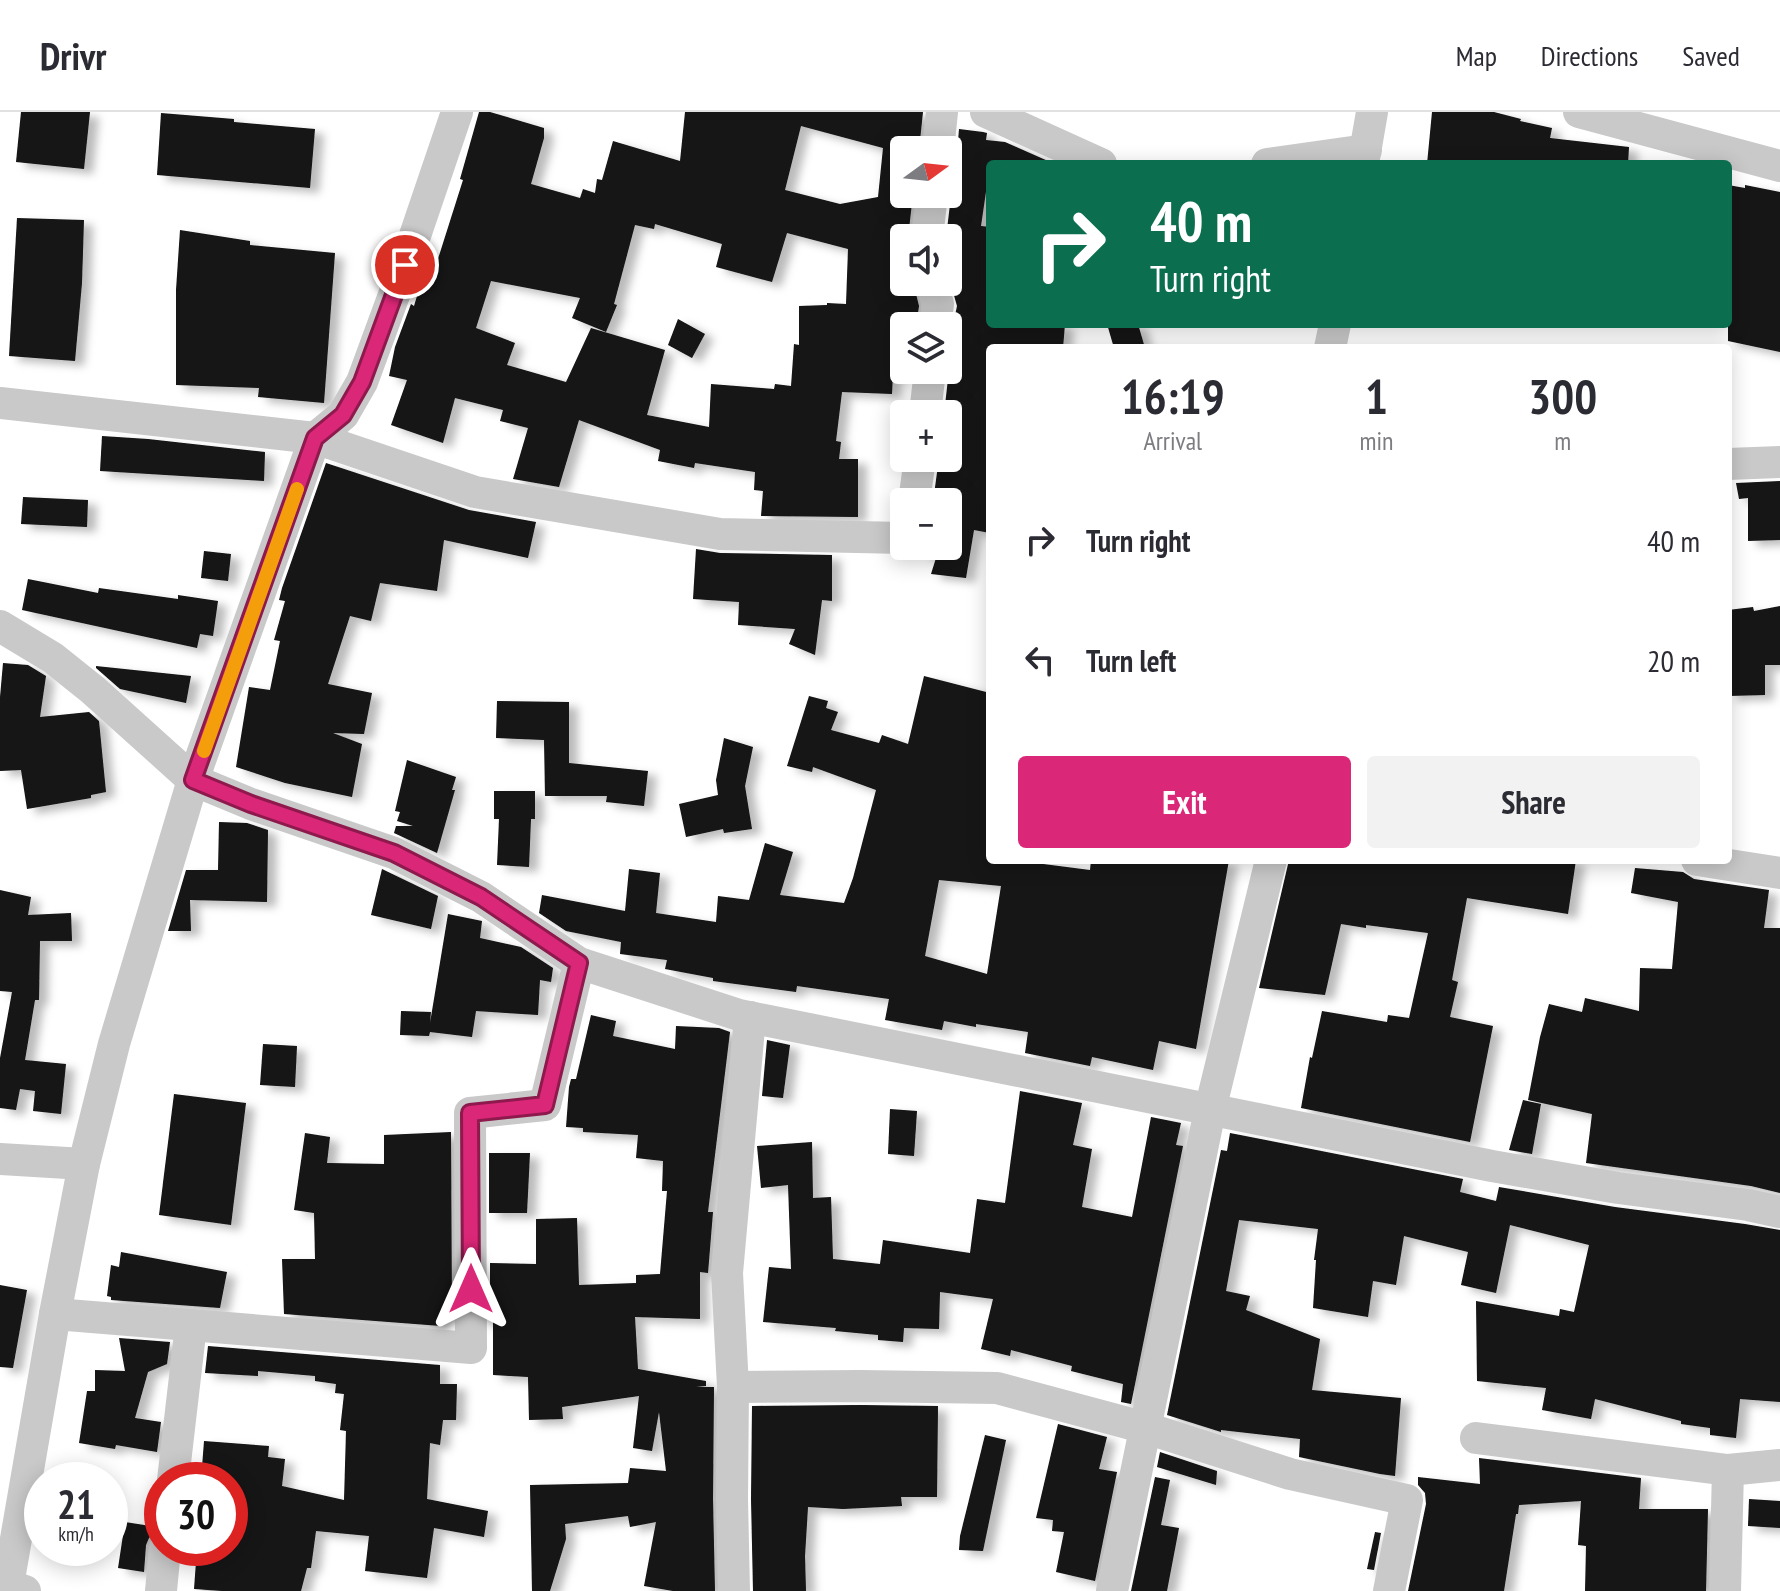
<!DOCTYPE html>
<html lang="en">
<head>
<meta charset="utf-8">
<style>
  body { margin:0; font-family:"PT Sans Narrow",sans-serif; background:#f2f2f3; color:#2b2b33; height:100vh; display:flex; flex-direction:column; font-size:30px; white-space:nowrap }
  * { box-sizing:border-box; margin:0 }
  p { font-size:26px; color:#7c7c81 }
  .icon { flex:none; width:44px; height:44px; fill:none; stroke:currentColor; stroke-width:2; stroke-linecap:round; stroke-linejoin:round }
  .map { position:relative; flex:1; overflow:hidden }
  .sheet { position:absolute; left:986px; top:232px; width:746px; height:520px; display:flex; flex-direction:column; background:#fff; border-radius:8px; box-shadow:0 4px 20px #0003 }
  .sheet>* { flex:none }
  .hud { position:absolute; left:986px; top:48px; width:746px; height:168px; border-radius:8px; box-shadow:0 4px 20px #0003; background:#0b6e4f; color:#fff; overflow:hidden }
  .needle { width:52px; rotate:75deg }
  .buttons { position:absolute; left:890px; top:24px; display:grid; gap:16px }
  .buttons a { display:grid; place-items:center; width:72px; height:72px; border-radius:8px; background:#fff; box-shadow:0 4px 20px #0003; font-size:40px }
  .speed { position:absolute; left:24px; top:1350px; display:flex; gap:16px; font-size:40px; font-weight:700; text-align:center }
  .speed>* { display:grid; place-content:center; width:104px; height:104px; border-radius:50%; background:#fff; box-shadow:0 4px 20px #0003; line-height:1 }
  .speed small { font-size:20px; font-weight:400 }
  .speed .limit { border:12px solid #d22; background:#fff; color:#111 }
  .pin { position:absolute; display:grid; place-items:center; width:68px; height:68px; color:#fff; margin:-34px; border:4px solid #fff; border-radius:50%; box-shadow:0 2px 8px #0007 }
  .me { position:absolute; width:88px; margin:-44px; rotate:0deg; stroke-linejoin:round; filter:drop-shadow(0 0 6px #0008) }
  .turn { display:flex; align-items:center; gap:28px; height:168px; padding:0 32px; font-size:36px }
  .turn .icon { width:104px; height:104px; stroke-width:2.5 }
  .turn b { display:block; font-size:56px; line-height:68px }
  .eta { display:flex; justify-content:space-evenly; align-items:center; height:136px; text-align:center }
  .eta b { font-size:48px; font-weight:600; line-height:56px }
  .cta { display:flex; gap:16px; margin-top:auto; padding:16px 32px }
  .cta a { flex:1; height:92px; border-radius:8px; background:#db2777; color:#fff; font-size:32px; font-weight:600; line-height:92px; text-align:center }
  .cta a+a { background:#f2f2f3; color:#2b2b33 }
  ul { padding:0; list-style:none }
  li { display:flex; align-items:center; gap:24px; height:120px; padding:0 32px }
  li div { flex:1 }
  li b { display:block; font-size:30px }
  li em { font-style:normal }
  header { display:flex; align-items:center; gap:48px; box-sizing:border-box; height:112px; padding:0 40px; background:#fff; border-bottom:2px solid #e1e1e2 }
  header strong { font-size:38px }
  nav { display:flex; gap:44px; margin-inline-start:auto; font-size:28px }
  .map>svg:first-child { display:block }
</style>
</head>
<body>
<header>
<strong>Drivr</strong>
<nav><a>Map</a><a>Directions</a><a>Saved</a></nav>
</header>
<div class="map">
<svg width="1780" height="1479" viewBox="0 0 1780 1479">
  <defs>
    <filter id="shadow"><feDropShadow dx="9" dy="5" stdDeviation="4" flood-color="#0004"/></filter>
  </defs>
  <rect width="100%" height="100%" fill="#fff"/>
  <g fill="#131313" fill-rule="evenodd" filter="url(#shadow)">
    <polygon points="21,0 90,0 84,57 16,50"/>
    <path d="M479,0H490L544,16V26L531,72L580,86L583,77L595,81L597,67L602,68L613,29L680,49L685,0H923L919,38H904V82H913L908,126H904V170H913L919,194L916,214H904V221H895L892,282L842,280L836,329L841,330L839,347H858V405L761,404L763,379L754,378L755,360L695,351L694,356L658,349L660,338L579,308L559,375L513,367L528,316L500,309L503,298L455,286L443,331L391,313L407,268L389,264L395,235L411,192L414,194L428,147L437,150L463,68L460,67ZM801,14L883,36L878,85L840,92L785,78ZM655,112L722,132L716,155L772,170L787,121L848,137L846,192L827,191V193L799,194V233L794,232L791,274L775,272L774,277L711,272L709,315L647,303L665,238L591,216L566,270L507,253L515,231L476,216L491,169L580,186L572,206L606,220L617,193L614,192L635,113L654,117Z"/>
    <polygon points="1432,0 1494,0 1521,7 1520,9 1552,16 1550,26 1629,35 1628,52 1427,52"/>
    <polygon points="161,1 234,7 234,10 315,17 310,76 157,63"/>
    <polygon points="959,17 983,20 987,21 986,28 1005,30 1048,49 1048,52 990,52 981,114 990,115 990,212 1065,212 1063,236 990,236 990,421 974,418 966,466 931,462 936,446 923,441 924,434 948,434 948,390 933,390 939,346 948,346 948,302 944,302 953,223 951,223 957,194 948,162 948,126 946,126 951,84 948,72 948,54 954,48 957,41"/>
    <polygon points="1728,73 1745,76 1745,73 1780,80 1780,240 1728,229"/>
    <polygon points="17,106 84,108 82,171 75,249 9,244"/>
    <polygon points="180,118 250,129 250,133 335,141 324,291 258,285 259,276 176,273 176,178"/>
    <polygon points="678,207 705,222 692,246 668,233"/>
    <polygon points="1107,212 1138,212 1145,236 1114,236"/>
    <polygon points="102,324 148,327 265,340 264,369 100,359"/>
    <polygon points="326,351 469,398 536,410 528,446 444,428 437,479 380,471 371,509 350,504 328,572 372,581 364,622 333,621 362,632 352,685 285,671 236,655 249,575 270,578 280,529 274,528 285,489 279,488 282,476"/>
    <polygon points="1780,369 1780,428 1748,429 1748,386 1739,387 1736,371"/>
    <polygon points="23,385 88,388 87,415 21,412"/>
    <polygon points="696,437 720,441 832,443 832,489 822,488 815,543 789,532 795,517 738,513 739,490 693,487"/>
    <polygon points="204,439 231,442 228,469 201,466"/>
    <polygon points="28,467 98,481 99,476 178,487 178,483 218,489 213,524 200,522 197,536 22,498"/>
    <polygon points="1780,494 1780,553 1765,553 1765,583 1728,584 1728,498 1753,495 1754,499"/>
    <polygon points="3,551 28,553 46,564 40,605 89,600 99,609 106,680 91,683 91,686 27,697 21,658 0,659 0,585"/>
    <polygon points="96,554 191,564 186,591 120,577 96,556"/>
    <path d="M924,564L990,581V748H1012L1090,758L1091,748H1229L1196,937L1159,929L1153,958L1092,945L1090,954L1025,941L1028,920L976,912V915L944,909L942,918L885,908L889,887L797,874L796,880L713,869V866L665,857L667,848L620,842L621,830L566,819L539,801L542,783L625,799L629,757L660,761L656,801L716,810L718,784L749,788L765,731L793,740L780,783L844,791L853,766L876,678L813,655L812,660L787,654L809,584L828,589L826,596L838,600L831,618L879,631L882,623L908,632ZM939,768L1001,774L987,862L925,844Z"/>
    <polygon points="497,589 569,590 569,651 648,659 644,694 606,690 607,684 545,684 544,628 496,626"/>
    <polygon points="724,626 753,635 745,674 752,717 724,721 723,717 686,725 679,692 718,683 716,668"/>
    <polygon points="407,648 456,665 452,678 455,678 437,741 394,721 396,714 413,714 397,709 400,700 395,699"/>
    <polygon points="494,679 535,679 535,707 531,707 529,755 497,753 499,707 494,707"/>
    <polygon points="219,710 247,711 268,718 267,790 190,788 191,819 168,819 186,758 218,758"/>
    <polygon points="1289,748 1576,748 1568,802 1467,786 1452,868 1458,870 1450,905 1493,914 1470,1030 1301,996 1310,945 1312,946 1322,899 1387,910 1388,903 1409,906 1428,821 1366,813 1366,816 1341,812 1325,883 1259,876"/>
    <polygon points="1635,756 1683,760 1694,767 1769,778 1764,816 1780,816 1780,1081 1751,1074 1586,1051 1592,1002 1528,988 1540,925 1549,892 1582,900 1585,886 1639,899 1640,856 1672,857 1678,790 1631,781"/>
    <polygon points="382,757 438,784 431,817 371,803"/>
    <polygon points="0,778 31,785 28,803 71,801 72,829 40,829 39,888 35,888 25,948 66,952 61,1002 33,999 35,979 20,977 16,998 0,996 0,946 12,880 0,879"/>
    <polygon points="448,802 482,809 480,826 521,835 553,856 551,870 540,868 538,903 476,899 472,925 430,920 429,924 400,923 401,899 431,900 430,911"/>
    <polygon points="591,903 616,909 613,924 675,937 676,914 719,916 730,920 708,1100 713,1100 708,1161 700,1160 700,1207 635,1205 638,1257 706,1269 706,1274 696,1275 714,1275 713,1387 715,1479 673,1479 644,1474 656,1410 630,1415 628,1404 565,1412 566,1427 550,1479 532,1479 530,1373 628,1371 630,1356 666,1359 659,1300 652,1339 633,1336 639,1284 562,1295 563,1307 529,1308 528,1265 493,1263 493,1206 490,1206 490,1151 536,1152 536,1107 577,1106 579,1173 636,1171 636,1163 660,1162 667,1079 662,1079 663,1049 636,1046 638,1023 583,1020 583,1016 566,1015 569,975 571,967 576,967"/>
    <polygon points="767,928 790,933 783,986 762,984"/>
    <polygon points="263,932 297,934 295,975 260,973"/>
    <polygon points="1020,979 1082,991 1073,1033 1092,1037 1082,1095 1132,1105 1151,1005 1181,1011 1176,1033 1183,1034 1131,1292 1121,1290 1123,1272 1071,1259 1072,1254 1011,1238 1010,1244 981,1237 993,1187 940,1180 939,1217 904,1216 903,1230 878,1228 878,1223 835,1219 836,1216 763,1210 769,1155 791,1157 788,1073 761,1076 757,1034 812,1030 813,1086 831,1085 833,1147 880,1152 883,1128 970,1141 977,1087 1005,1091"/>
    <polygon points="174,982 246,991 231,1113 159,1103"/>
    <polygon points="1523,988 1541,992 1532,1042 1509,1038"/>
    <polygon points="890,997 917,999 914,1044 888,1042"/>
    <polygon points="451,1020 452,1205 441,1205 441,1214 284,1202 282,1147 315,1147 314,1101 294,1098 305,1021 330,1025 327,1051 384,1052 384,1023"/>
    <polygon points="1230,1021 1463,1067 1460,1080 1496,1089 1499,1075 1615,1095 1745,1112 1780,1118 1780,1290 1740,1287 1736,1326 1710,1323 1710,1316 1681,1312 1681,1309 1595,1287 1591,1307 1542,1298 1546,1276 1477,1269 1476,1189 1559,1204 1560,1197 1574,1200 1589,1133 1510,1113 1496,1181 1461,1173 1468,1140 1404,1124 1396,1173 1373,1169 1368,1205 1313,1196 1316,1148 1314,1148 1318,1117 1239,1108 1226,1179 1250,1184 1246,1198 1320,1227 1312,1278 1401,1286 1395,1364 1380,1362 1299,1345 1300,1327 1221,1318 1221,1320 1167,1303 1221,1038 1227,1039"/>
    <polygon points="489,1041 530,1041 527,1101 489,1101"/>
    <polygon points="121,1140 227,1160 220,1196 111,1188 111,1185 107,1184 111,1153 119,1155"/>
    <polygon points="0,1173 27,1178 13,1256 0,1255"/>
    <polygon points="119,1226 170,1230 167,1252 148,1260 135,1306 161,1310 157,1340 116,1333 115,1337 79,1331 87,1279 95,1279 95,1258 125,1259"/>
    <polygon points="208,1234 440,1253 440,1272 457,1272 456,1308 443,1308 440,1333 430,1331 427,1387 488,1399 484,1425 434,1416 427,1466 365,1459 369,1424 316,1419 311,1456 307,1456 301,1479 222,1479 194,1477 197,1436 230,1436 230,1368 201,1368 204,1329 269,1334 268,1345 285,1347 282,1374 344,1388 346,1319 340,1318 344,1282 335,1281 336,1272 315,1269 315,1264 258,1259 258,1264 205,1261"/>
    <polygon points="860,1293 938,1294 937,1385 901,1385 902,1394 843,1397 808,1395 805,1444 806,1479 753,1479 751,1387 752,1294"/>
    <polygon points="1058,1312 1107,1325 1099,1357 1117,1360 1095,1469 1056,1460 1064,1420 1052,1419 1053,1408 1036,1406"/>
    <polygon points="985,1323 1006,1328 983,1439 959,1438 960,1424"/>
    <polygon points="1160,1340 1217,1359 1216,1373 1157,1355"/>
    <polygon points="1479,1346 1641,1366 1639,1397 1708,1397 1706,1479 1585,1479 1586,1434 1578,1433 1581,1389 1519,1393 1518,1402 1516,1402 1504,1479 1408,1479 1426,1392 1425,1381 1418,1373 1418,1365 1480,1372"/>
    <polygon points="1155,1365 1170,1368 1161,1413 1179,1416 1167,1479 1131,1479"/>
    <polygon points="1749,1387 1780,1389 1780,1416 1748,1414"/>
    <polygon points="125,1410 157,1415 156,1419 149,1426 146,1433 144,1460 118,1456"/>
    <polygon points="1375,1420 1381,1421 1374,1458 1367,1457"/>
  </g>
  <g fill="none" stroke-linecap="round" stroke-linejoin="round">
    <g stroke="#c9c9c9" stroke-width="32">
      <polyline points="986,0 1101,52"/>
      <polyline points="1579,0 1780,54"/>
      <polyline points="938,38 942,0"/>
      <polyline points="1267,52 1366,38"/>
      <polyline points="1363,52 1372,0"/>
      <polyline points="927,126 932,82"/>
      <polyline points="931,170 938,192 935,214"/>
      <polyline points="1330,236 1335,212"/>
      <polyline points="0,291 315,326 475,380 720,422 904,426"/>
      <polyline points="925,302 930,258"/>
      <polyline points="1728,352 1780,350"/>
      <polyline points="914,390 920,346"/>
      <polyline points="0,514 53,546 93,578 193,668 315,326 343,303 362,270 405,153 457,0"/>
      <polyline points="1697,748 1780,761"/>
      <polyline points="0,1047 84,1052"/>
      <polyline points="55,1202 471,1236 470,1001 545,993 579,851"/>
      <polyline points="733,1275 860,1274 997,1276 1146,1316 1290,1362 1407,1388 1389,1479"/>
      <polyline points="1476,1326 1728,1358 1725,1479"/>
      <polyline points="1728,1358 1780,1353"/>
      <polyline points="173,1368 191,1213"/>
      <polyline points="25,1479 8,1473 55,1202 84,1052 114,932 193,668 251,692 394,741 481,785 579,851 739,903 1492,1054 1618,1076 1748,1093 1780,1100"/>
      <polyline points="161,1479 165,1436"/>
      <polyline points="734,1479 732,1387 733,1275 727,1161 750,905"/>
      <polyline points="1112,1479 1210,998 1271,748"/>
    </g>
  </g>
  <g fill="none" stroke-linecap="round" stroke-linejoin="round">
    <g stroke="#8e194d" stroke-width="20">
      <polyline id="route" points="405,153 362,270 343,303 315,326 193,668 251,692 394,741 481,785 579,851 545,993 470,1001 471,1177"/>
    </g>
    <use href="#route" stroke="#db2777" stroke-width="14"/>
    <polyline stroke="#f59e0b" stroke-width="14" points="204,639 297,377"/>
  </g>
</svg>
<div class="buttons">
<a><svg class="needle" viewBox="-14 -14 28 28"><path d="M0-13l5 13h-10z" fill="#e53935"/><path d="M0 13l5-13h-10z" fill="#7c7c81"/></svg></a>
<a><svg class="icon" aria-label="sound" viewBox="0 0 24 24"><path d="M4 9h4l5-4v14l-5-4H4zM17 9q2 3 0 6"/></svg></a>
<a><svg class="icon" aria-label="layers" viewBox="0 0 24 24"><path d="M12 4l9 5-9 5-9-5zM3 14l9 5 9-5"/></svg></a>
<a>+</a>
<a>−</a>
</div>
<div class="speed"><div>21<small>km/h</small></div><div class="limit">30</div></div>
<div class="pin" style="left:405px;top:153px;background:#d93025"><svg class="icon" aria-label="arrive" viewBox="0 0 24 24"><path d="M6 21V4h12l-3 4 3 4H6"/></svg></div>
<svg class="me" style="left:471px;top:1177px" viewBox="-20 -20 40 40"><path d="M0-17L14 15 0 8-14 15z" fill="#db2777" stroke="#fff" stroke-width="4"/></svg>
<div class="hud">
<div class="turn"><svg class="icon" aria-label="right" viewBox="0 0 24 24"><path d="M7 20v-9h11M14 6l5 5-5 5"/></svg><div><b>40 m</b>Turn right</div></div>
</div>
<section class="sheet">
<div class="eta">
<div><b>16:19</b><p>Arrival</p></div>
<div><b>1</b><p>min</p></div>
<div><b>300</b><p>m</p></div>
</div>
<ul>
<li><svg class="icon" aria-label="right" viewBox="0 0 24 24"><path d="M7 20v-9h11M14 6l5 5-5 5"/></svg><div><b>Turn right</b></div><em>40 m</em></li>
<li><svg class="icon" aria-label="left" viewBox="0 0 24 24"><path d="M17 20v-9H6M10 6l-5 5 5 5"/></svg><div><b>Turn left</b></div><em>20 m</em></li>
</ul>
<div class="cta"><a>Exit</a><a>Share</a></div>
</section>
</div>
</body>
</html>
